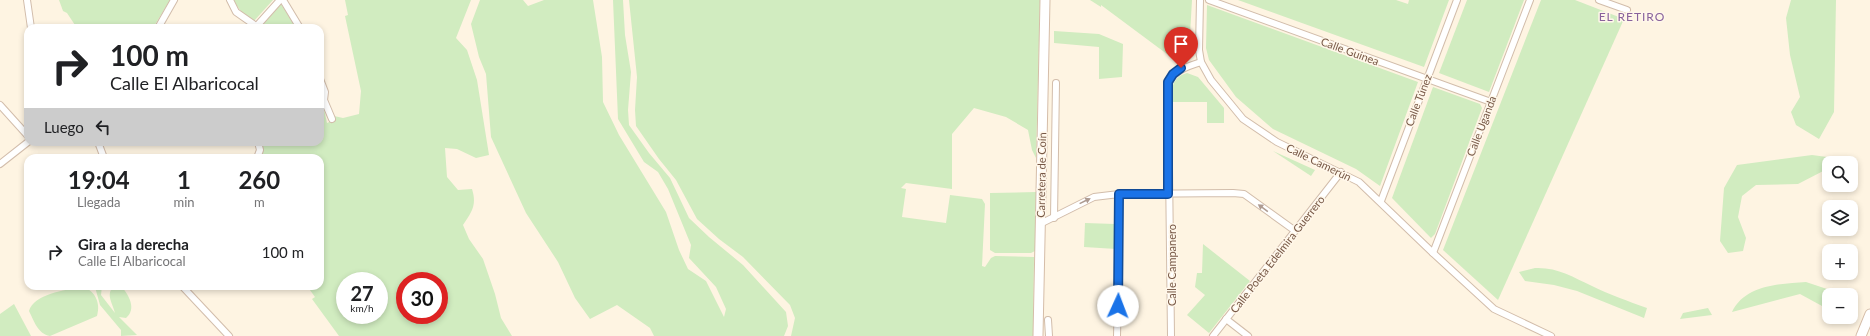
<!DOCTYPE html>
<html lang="es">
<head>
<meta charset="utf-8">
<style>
  body { margin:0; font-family:Lato,sans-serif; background:#f6f6f6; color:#202124; height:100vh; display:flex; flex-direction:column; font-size:15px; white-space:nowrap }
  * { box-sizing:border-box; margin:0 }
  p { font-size:13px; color:#757577 }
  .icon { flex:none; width:22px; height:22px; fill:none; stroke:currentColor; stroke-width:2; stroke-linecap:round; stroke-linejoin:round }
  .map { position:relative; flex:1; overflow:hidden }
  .details { position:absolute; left:24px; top:154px; width:300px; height:136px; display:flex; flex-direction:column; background:#fff; border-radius:12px; box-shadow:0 2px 6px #0003 }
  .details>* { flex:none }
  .guide { position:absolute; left:24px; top:24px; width:300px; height:122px; border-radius:12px; box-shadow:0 2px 6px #0003; background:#fff; color:#202124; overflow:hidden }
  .tools { position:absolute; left:1822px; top:156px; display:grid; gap:8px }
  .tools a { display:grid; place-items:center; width:36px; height:36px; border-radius:8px; background:#fff; box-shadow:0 2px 6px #0003; font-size:20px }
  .speed { position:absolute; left:336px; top:272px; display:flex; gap:8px; font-size:20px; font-weight:700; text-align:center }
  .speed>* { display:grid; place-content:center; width:52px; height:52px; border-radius:50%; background:#fff; box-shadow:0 2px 6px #0003; line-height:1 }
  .speed small { font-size:10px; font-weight:400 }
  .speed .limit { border:6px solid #d22; background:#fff; color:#111 }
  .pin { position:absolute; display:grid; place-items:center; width:34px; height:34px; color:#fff; margin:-41px -17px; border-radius:50% 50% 50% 0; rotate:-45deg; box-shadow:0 0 4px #0007 }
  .pin .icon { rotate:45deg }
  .me { position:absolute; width:44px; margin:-22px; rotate:2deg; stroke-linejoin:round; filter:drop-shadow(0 0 3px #0008) }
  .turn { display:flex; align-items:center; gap:14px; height:84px; padding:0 20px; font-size:18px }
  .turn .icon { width:52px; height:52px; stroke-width:2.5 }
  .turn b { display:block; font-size:28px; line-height:34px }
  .then { display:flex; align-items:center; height:38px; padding:0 20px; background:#0003; gap:8px; font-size:15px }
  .eta { display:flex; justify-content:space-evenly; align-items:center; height:68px; text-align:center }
  .eta b { font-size:24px; font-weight:700; line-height:28px }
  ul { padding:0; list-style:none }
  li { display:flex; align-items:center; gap:12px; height:60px; padding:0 20px }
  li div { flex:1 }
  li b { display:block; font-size:15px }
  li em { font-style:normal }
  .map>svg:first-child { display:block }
</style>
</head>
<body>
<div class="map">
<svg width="1870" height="336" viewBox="0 0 1870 336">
  <rect width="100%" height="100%" fill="#fef4e2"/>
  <g fill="#d1ecc0" fill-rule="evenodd">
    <polygon points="59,0 170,0 153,28 77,28 67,13 63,11"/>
    <polygon points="233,0 273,0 253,22 240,10"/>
    <path d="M345,0H471L456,38L467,50L477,80L489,155L476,158L457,149L445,148L447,177L458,190L472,189C477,205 472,212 463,225L469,239L483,259L495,294L501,318L512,336H339L312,299L315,297L307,286H320V158H260L263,153L261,142H320V101L322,100L327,123L334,120V116L343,118L359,114L361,91L345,16L348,15ZM345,281H379V315H345ZM405,281H439V315H405Z"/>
    <polygon points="480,0 523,0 528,6 544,0 593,0 602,57 603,102 619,135 666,212 679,250 688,269 706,281 724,317 726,309 716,287 689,258 691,245 668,189 658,172 644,162 618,119 613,0 623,0 625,35 631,72 628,110 629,125 649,153 670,178 689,218 709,237 743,265 786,312 788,326 784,336 654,336 650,328 617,305 590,319 575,298 558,262 526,213 491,137 486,74 479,57 471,24"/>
    <polygon points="629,0 1040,0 1036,158 1032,150 1028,130 1006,117 974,108 952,134 952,189 906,183 901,188 906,189 902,217 946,223 950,195 982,199 985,204 982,266 985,267 991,258 995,256 1034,257 1033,336 791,336 795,318 790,305 743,257 719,239 697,219 676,180 659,159 636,126 635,110 637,77"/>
    <polygon points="1090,0 1192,0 1189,52 1179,63 1101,5 1101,7"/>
    <polygon points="1238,0 1396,0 1408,4 1409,0 1449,0 1424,67"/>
    <polygon points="1467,0 1524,0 1489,92 1439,73"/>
    <polygon points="1541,0 1575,0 1624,19 1498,300 1443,250"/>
    <polygon points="1791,0 1836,0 1834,112 1819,139 1796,125 1791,112 1800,97 1790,55 1786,18"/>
    <polygon points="281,4 297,28 260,28"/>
    <polygon points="1207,5 1418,82 1380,186 1356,169 1273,129 1236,97 1209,60 1206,48"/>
    <polygon points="1054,31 1099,34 1123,44 1122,77 1099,79 1099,47 1054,43"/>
    <path d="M1187,73L1198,77L1224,108V123H1207V102H1171C1172,88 1171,78 1187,73Z"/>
    <polygon points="1433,87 1480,104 1482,108 1435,234 1431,238 1392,198"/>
    <polygon points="1273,151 1315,170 1311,176"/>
    <polygon points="1812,155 1827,157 1829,168 1798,184 1756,185 1742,196 1738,217 1746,238 1743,251 1728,253 1720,241 1724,188 1737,165"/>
    <polygon points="1036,192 1035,251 1031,253 995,253 990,250 990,193"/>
    <polygon points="1085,223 1115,224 1116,249 1084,247"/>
    <polygon points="1203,244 1250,281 1209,333 1187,315 1205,295 1195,287 1197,273 1202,273"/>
    <path d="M1535,268C1557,267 1573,277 1592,286C1610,295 1628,301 1647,308L1644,318L1577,291L1554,285L1525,281L1519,272Z"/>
    <path d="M1806,282L1845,295H1829V302L1822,306L1800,294L1732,312C1745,285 1779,284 1806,282Z"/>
    <path d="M90,286H102L101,295L115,313C113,304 105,294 114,286H121C129,295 137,309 126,318L119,317L137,335L121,336V330L100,305L95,287Z"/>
    <path d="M81,287C95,289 101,303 97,316L50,336C38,334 34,321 29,311C34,294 65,290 81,287Z"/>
    <polygon points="14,304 31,336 0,336 0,314"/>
    <polygon points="1708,308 1712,315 1680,319 1683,313"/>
  </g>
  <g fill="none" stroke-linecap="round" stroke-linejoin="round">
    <g stroke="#d2bdab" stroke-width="8">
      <g id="street">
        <polyline points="27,0 31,28"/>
        <polyline points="230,0 236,12 256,26"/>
        <polyline points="283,0 300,28"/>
        <polyline points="1200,0 1199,50 1201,62 1211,80 1243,119 1277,142 1359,182 1433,253 1494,309 1551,336"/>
        <polyline points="1209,0 1491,102"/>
        <polyline points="1599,0 1627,10"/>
        <polyline points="158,28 174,0"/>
        <polyline points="255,28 280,0"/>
        <polyline points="320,79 325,92 324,100 332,119"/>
        <polyline points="0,105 28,136"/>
        <polyline points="98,142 104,158"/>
        <polyline points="257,158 260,150 258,142"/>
        <polyline points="0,164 28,142"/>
        <polyline points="1381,201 1457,0"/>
        <polyline points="1054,218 1056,83"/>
        <polyline points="1040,224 1094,197 1119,194 1233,193 1244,194 1294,230"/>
        <polyline points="1433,253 1530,0"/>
        <polyline points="182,286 229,336"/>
        <polyline points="1226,319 1248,336"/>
        <polyline points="1048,320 1049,336"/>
        <polyline points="1117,336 1119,262 1119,194"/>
        <path d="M1171,336L1168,82C1176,70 1186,67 1201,62"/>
        <polyline points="1213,336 1341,172"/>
      </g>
    </g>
    <g stroke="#d5bda8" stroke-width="11">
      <g id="secondary">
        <polyline points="1038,336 1045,0"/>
        <polyline points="1861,336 1870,314"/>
      </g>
    </g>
    <use href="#street" stroke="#fff" stroke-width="6"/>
    <use href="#secondary" stroke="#fff" stroke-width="9"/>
  </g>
  <defs><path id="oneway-solid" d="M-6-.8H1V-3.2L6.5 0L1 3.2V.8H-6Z"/></defs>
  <g fill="#ae9b91">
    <use href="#oneway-solid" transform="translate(1085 201) rotate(-26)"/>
    <use href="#oneway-solid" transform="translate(1263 208) rotate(-144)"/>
  </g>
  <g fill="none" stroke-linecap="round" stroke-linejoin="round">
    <g stroke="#114b97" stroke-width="10">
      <polyline id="route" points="1118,306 1119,194 1168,194 1168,82 1173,74 1181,68"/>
    </g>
    <use href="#route" stroke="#1a73e8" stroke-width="7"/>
  </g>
  <g text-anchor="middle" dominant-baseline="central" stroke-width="3" stroke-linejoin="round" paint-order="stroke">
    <g font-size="11" fill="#785947" stroke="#fff7ea">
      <text transform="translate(1350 51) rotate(20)">Calle Guinea</text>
      <text transform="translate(1418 100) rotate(-69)">Calle Túnez</text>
      <text transform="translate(1481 126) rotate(-69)">Calle Uganda</text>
      <text transform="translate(1319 162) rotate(26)">Calle Camerún</text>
      <text transform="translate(1041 175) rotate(-89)">Carretera de Coín</text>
      <text transform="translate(1277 254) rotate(-52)">Calle Poeta Edelmira Guerrero</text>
      <text transform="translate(1171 265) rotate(-90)">Calle Campanero</text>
    </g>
    <g font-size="12" letter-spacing="1" fill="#89629c" stroke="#fff7ea">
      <text x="1632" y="16">EL RETIRO</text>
    </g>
  </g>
</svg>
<div class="tools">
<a><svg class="icon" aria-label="search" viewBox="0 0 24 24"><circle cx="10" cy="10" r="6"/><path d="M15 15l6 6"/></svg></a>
<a><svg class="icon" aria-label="layers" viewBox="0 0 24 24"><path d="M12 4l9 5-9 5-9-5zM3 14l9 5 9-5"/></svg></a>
<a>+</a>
<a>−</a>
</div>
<div class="speed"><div>27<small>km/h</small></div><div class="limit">30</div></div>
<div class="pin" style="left:1181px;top:68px;background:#d93025"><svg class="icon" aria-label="arrive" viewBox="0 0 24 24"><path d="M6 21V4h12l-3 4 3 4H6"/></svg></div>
<svg class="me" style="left:1118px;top:306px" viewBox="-20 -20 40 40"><circle r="19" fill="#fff"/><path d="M0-13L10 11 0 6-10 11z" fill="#1a73e8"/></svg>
<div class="guide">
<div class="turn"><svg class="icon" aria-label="right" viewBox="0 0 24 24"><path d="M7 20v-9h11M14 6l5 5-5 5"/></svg><div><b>100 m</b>Calle El Albaricocal</div></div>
<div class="then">Luego<svg class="icon" aria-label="left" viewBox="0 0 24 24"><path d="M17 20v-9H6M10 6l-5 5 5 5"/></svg></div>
</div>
<section class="details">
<div class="eta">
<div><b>19:04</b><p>Llegada</p></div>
<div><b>1</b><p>min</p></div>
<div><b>260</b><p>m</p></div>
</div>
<ul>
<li><svg class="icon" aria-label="right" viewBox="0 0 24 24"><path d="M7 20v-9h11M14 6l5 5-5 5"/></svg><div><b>Gira a la derecha</b><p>Calle El Albaricocal</p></div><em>100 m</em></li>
</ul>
</section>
</div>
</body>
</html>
